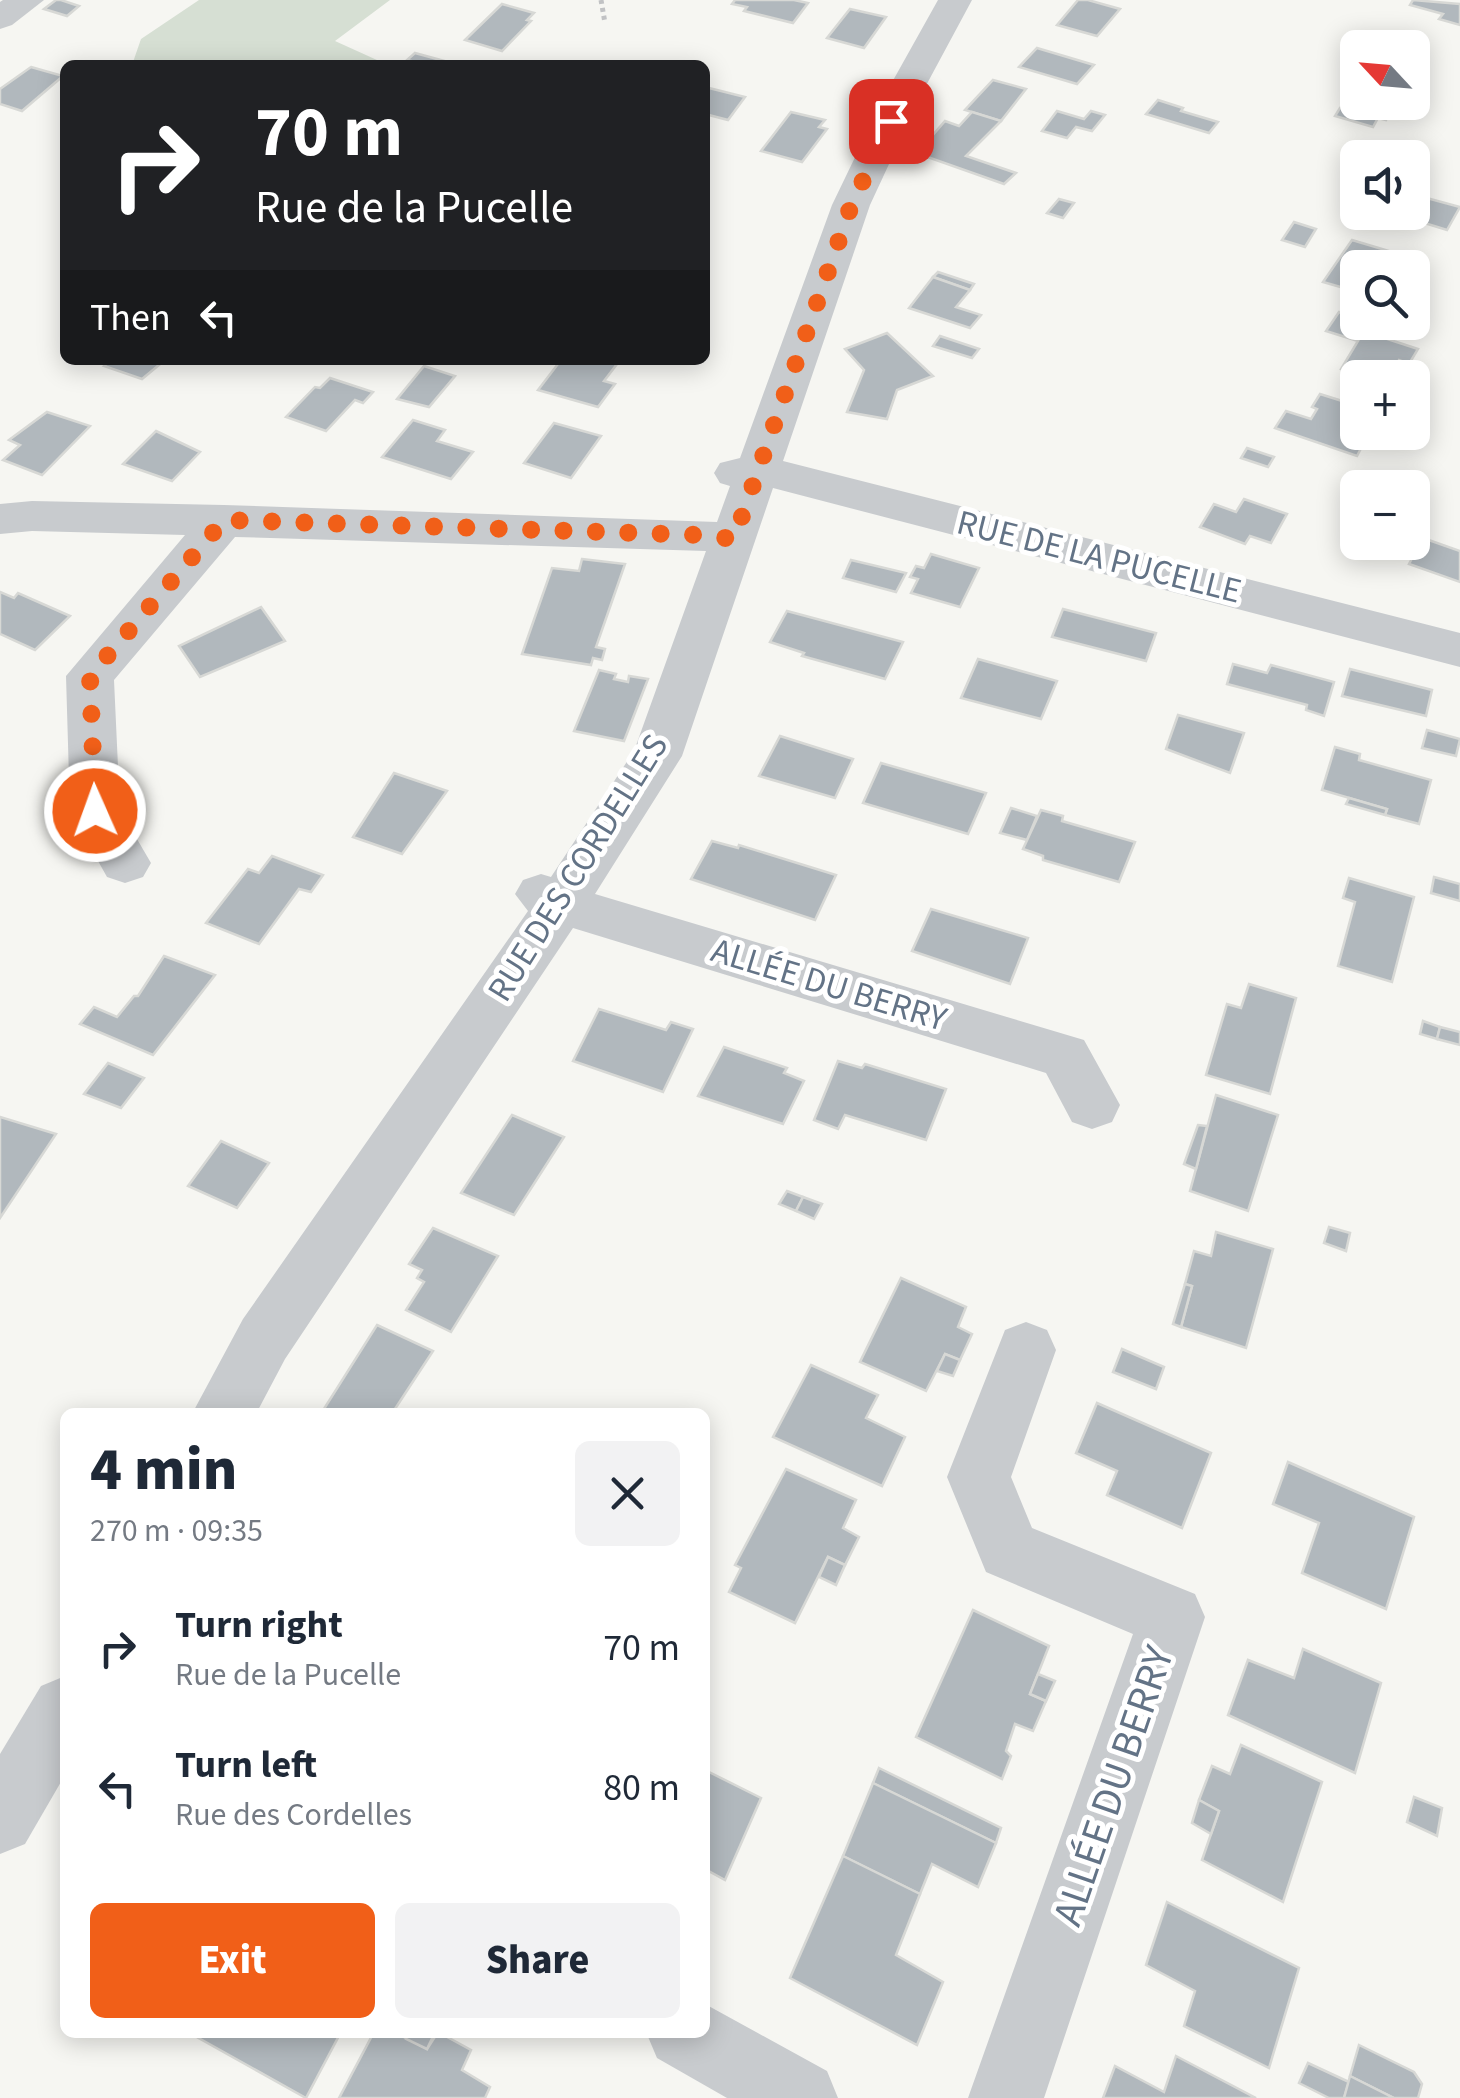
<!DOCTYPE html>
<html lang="en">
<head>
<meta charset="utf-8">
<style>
  body { margin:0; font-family:"Source Sans 3",sans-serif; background:#f2f2f3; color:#1f2937; height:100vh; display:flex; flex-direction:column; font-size:38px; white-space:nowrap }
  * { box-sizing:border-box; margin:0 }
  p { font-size:32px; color:#747a83 }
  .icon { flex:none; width:55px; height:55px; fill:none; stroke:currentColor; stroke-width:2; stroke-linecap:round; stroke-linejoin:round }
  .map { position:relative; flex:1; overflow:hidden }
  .side { position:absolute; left:60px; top:1408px; width:650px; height:630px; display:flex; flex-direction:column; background:#fff; border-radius:15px; box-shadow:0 5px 25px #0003 }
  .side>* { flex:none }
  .hud { position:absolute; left:60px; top:60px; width:650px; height:305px; border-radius:15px; box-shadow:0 5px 25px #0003; background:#202124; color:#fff; overflow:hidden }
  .needle { width:65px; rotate:296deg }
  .buttons { position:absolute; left:1340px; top:30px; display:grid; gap:20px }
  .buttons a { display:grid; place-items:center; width:90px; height:90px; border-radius:15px; background:#fff; box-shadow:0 5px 25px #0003; font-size:50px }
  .pin { position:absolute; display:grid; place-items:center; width:85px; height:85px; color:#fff; margin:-42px; border-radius:20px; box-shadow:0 5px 15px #0006 }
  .me { position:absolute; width:110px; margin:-55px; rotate:358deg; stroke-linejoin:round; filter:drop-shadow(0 0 8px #0008) }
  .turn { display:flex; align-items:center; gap:35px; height:210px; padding:0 30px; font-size:45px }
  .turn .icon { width:130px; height:130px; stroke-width:2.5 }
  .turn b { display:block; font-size:70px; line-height:85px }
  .then { display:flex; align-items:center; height:95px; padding:0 30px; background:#0003; gap:20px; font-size:38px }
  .round { display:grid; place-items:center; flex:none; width:105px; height:105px; border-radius:15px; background:#f2f2f3 }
  .summary { display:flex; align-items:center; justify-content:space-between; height:170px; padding:0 30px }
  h1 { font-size:60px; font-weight:800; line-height:75px }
  .button { display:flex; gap:20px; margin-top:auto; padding:20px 30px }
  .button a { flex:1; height:115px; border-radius:15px; background:#f15f18; color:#fff; font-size:40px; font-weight:800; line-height:115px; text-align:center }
  .button a+a { background:#f2f2f3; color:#1f2937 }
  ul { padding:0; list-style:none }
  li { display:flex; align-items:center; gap:30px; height:140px; padding:0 30px }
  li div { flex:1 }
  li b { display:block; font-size:38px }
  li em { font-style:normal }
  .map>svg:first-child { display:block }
</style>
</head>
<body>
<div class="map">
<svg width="1460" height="2098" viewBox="0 0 1460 2098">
  <rect width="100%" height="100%" fill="#f6f6f2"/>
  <polygon fill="#d6dfd3" points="199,0 390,0 335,41 388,65 132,65 141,39"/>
  <g fill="#b1b8bd" stroke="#d7d8d5" stroke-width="2.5">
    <polygon points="56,0 61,0 79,6 67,16 44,9"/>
    <polygon points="735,0 794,0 808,3 793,23 744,11 747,7 732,4"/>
    <polygon points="1078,0 1088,0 1120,9 1097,36 1057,25"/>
    <polygon points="1413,0 1460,4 1460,25 1439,19 1443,14 1410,5"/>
    <polygon points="502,4 534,13 527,20 531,21 502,51 465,40"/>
    <polygon points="850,9 886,17 864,48 827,38"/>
    <polygon points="1037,48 1094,65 1077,84 1019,67"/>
    <polygon points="415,53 459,65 427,65 407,60"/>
    <polygon points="31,67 63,76 22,111 0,104 0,89"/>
    <polygon points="993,80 1026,89 1001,121 965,110"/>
    <polygon points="705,87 745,97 728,120 705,114"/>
    <polygon points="1358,96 1358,102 1397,102 1386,120 1378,118 1373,127 1335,116 1340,108 1348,110"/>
    <polygon points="1158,100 1183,108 1181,111 1218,122 1209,133 1146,114"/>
    <polygon points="1057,111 1084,119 1091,111 1105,115 1092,131 1076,127 1067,138 1042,131"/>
    <polygon points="791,112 825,120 819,127 827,129 802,162 761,151"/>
    <polygon points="972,112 1001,121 966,156 1016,173 1004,184 899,147 913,132 931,137 945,121 959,126"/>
    <polygon points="1412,194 1460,207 1447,230 1389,212 1412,212"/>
    <polygon points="1059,199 1074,203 1063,218 1047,213"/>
    <polygon points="1294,222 1316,229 1305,247 1282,240"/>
    <polygon points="1352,240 1402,255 1394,268 1358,268 1358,292 1323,282"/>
    <polygon points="938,272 974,284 970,290 933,277"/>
    <polygon points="933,277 970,290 956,307 981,315 970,328 909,308"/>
    <polygon points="1339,312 1358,318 1358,322 1371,323 1366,332 1418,349 1409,364 1399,360 1389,378 1367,378 1341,369 1358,341 1326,331"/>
    <polygon points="887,333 933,376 897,390 887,419 847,412 864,370 845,349"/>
    <polygon points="940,336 979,349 972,358 933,346"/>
    <polygon points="110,360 165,360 142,379 104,366"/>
    <polygon points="561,360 617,364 604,381 615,384 598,407 538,390"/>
    <polygon points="424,366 455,376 429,407 397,399"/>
    <polygon points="330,378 373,392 363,403 355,400 326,431 286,417 315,387 320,388"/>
    <polygon points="1320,394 1358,406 1358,432 1383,432 1380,437 1369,433 1357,456 1275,428 1286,411 1311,419 1317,409 1312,407"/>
    <polygon points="47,412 90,426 42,475 3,460 20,445 9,440"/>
    <polygon points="413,420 445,430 437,441 473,452 451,479 382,457"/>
    <polygon points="554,423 601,436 571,478 524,463"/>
    <polygon points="156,431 200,452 172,481 123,464"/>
    <polygon points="1247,448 1274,457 1268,467 1241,458"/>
    <polygon points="1244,499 1287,514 1271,543 1250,536 1245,544 1200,527 1214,504 1236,512"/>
    <polygon points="1423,538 1460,551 1460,582 1409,564"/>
    <polygon points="931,554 979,568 960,607 911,593 918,579 910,577 916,566 924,568"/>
    <polygon points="582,559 625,564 596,647 605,649 602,660 593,658 591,665 522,654 552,568 579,571"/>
    <polygon points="851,560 906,573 896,592 843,578"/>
    <polygon points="0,592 14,598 18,593 70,616 35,650 0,634"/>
    <polygon points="261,607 285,641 200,677 179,646"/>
    <polygon points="1063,609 1156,633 1146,661 1052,637"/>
    <polygon points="787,611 903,642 885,679 802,656 804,653 770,642"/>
    <polygon points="978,659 1057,681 1041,719 961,698"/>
    <polygon points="1233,664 1267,673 1271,665 1334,682 1324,716 1306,710 1307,705 1227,684"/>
    <polygon points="1350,669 1432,690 1426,716 1342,696"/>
    <polygon points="599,670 616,674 614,679 628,682 629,676 648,679 624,741 574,731"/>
    <polygon points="1178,715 1244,733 1230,773 1166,749"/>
    <polygon points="1427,730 1460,739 1456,756 1422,748"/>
    <polygon points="780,736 853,759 835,798 759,776"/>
    <polygon points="1335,747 1360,754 1359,760 1431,780 1419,824 1385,815 1387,809 1322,790"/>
    <polygon points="881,763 986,793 968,834 863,803"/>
    <polygon points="394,773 447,791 402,854 353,837"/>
    <polygon points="1349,798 1387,809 1385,815 1346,804"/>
    <polygon points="1011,808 1037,816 1027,840 1000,833"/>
    <polygon points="1041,810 1063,816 1062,821 1135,842 1119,882 1043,860 1043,856 1023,849"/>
    <polygon points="712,841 738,848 739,845 836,875 815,920 691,879"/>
    <polygon points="272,856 323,875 311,892 299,889 259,944 206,923 248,869 259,873"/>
    <polygon points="1434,877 1460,884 1460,901 1431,893"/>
    <polygon points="1349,878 1414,897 1392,982 1338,966 1355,902 1343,898"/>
    <polygon points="931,909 1028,938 1010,984 912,951"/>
    <polygon points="164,956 215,975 153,1055 80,1024 94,1007 117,1017 134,996 138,996"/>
    <polygon points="1249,984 1296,998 1270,1094 1206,1075 1227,1004 1241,1008"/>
    <polygon points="599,1009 666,1030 671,1022 693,1029 663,1092 573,1061"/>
    <polygon points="1423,1021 1440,1027 1437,1039 1420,1034"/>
    <polygon points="1440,1027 1460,1032 1460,1045 1437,1039"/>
    <polygon points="724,1047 787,1068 784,1073 804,1081 783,1124 698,1096"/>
    <polygon points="838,1061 862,1068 865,1064 946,1089 926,1140 845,1115 838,1129 814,1120"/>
    <polygon points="108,1063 144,1078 121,1108 84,1094"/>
    <polygon points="1216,1095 1278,1115 1248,1211 1190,1191"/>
    <polygon points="512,1115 564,1137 514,1215 461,1193"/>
    <polygon points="0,1117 56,1134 0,1218"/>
    <polygon points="1198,1125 1207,1126 1196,1169 1184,1164"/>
    <polygon points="221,1141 269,1163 237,1208 188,1186"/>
    <polygon points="787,1191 803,1197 796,1211 779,1204"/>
    <polygon points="803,1197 822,1204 814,1219 796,1211"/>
    <polygon points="1329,1227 1350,1233 1346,1251 1324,1243"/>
    <polygon points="433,1228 498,1256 451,1332 406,1310 424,1282 417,1278 422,1270 409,1264"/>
    <polygon points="1216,1232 1273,1249 1246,1348 1181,1327 1192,1286 1185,1284 1194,1251 1211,1256"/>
    <polygon points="901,1278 966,1307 958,1327 972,1334 960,1360 945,1354 926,1391 860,1362"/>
    <polygon points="1185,1284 1192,1286 1181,1327 1173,1324"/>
    <polygon points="377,1325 433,1351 393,1412 322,1412"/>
    <polygon points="1122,1349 1164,1367 1156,1389 1113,1372"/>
    <polygon points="945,1354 960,1360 953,1376 937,1371"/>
    <polygon points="811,1365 878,1395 866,1418 905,1437 882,1486 773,1437"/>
    <polygon points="1097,1403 1211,1453 1182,1528 1107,1495 1117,1471 1076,1453"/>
    <polygon points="1288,1462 1414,1517 1386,1609 1302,1573 1319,1523 1273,1504"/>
    <polygon points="786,1469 856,1500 843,1528 859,1537 845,1565 828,1557 795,1623 729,1592 741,1568 735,1565"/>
    <polygon points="828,1557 845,1565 836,1585 819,1577"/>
    <polygon points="973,1610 1049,1646 1030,1694 1046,1701 1033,1731 1015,1724 1006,1751 1011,1756 1002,1779 916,1737"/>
    <polygon points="1303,1649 1381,1683 1355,1773 1228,1715 1248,1660 1294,1678"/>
    <polygon points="1038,1674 1055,1681 1046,1701 1030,1694"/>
    <polygon points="1241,1745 1322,1782 1283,1902 1202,1860 1219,1811 1199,1800 1212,1766 1230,1774"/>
    <polygon points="879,1768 1001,1828 996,1843 873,1783"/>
    <polygon points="705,1770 761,1798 725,1880 705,1869"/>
    <polygon points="873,1783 996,1843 978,1887 932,1864 920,1894 843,1856"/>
    <polygon points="1414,1797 1442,1808 1437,1836 1407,1822"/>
    <polygon points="1199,1800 1219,1811 1211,1834 1192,1823"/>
    <polygon points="843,1856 920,1894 896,1955 943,1982 917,2045 790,1978"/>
    <polygon points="1167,1902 1299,1968 1269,2068 1184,2026 1195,1991 1146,1965"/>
    <polygon points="197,2032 341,2032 306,2098 195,2036"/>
    <polygon points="374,2032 394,2032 427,2049 438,2032 471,2050 462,2070 490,2087 485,2098 339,2098"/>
    <polygon points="409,2032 435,2032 427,2049 406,2039"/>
    <polygon points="1359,2045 1414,2072 1422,2084 1418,2098 1394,2098 1350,2076"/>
    <polygon points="1176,2056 1256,2098 1103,2098 1115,2066 1164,2092"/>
    <polygon points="1308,2063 1349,2082 1344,2098 1329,2098 1299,2083"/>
    <polygon points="1350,2076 1394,2098 1344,2098"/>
  </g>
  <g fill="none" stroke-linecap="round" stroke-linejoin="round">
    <polyline stroke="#c1c2c4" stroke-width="5" stroke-dasharray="4 4" stroke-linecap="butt" points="601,0 605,23"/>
    <g fill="#c8cbce" fill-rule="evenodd">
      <polygon points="3,0 44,0 12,25 0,29 0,2"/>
      <polygon points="938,0 972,0 922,93 870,205 783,461 1460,633 1460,667 773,488 682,756 595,894 1084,1040 1120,1105 1112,1122 1092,1129 1072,1122 1046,1073 573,928 285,1359 257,1412 193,1412 243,1319 528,911 515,894 523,880 541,874 551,877 634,751 706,551 235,537 114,680 120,810 151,863 143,877 125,883 107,877 70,811 66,676 185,535 32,531 0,534 0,504 32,501 224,505 717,522 730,486 720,483 714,473 720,463 740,458 832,205 886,93"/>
      <polygon points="1026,1322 1047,1330 1056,1350 1011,1477 1032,1528 1195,1594 1205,1617 1044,2098 968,2098 1133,1634 986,1572 947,1477 1005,1330"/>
      <polygon points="65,1676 65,1775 25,1844 0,1854 0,1754 41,1686"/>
      <polygon points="705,2004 827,2071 838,2098 727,2098 657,2058 646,2032 705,2032"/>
    </g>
  </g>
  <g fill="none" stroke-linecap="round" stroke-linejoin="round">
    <polyline stroke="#f15f18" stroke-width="18" stroke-dasharray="0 32.4" points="95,811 90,676 224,520 701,535 734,539 851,206 891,121"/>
  </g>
  <g text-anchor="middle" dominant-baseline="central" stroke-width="10" stroke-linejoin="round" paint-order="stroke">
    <g font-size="35" fill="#637386" stroke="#fff">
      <text transform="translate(1099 557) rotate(14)">RUE DE LA PUCELLE</text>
      <text transform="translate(578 868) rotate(-58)">RUE DES CORDELLES</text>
      <text transform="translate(829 985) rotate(17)">ALLÉE DU BERRY</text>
    </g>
    <g font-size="42" fill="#637386" stroke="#fff">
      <text transform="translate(1114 1786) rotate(-71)">ALLÉE DU BERRY</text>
    </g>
  </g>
</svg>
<div class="buttons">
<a><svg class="needle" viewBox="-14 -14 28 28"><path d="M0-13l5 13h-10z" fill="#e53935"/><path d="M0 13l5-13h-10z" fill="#747a83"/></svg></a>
<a><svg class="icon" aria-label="sound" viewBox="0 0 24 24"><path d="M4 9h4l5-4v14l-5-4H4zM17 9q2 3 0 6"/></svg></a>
<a><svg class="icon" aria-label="search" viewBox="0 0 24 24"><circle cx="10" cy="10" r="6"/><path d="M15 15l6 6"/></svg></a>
<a>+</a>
<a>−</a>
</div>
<div class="pin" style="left:891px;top:121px;background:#d93025"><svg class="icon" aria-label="arrive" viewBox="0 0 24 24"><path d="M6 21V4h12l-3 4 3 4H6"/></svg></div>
<svg class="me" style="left:95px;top:811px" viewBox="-20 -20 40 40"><circle r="17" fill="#f15f18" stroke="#fff" stroke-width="3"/><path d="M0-11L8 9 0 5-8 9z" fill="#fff"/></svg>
<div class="hud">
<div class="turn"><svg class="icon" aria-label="right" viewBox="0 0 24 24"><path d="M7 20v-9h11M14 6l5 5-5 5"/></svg><div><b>70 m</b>Rue de la Pucelle</div></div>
<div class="then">Then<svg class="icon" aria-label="left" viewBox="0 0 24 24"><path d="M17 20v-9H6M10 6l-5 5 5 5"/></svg></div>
</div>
<section class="side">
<div class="summary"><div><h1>4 min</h1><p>270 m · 09:35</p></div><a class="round"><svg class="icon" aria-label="close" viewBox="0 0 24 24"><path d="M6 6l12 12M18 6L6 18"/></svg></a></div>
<ul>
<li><svg class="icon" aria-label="right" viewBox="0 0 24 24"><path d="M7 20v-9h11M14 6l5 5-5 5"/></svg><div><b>Turn right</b><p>Rue de la Pucelle</p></div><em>70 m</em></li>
<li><svg class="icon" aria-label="left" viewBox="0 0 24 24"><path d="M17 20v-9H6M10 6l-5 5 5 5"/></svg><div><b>Turn left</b><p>Rue des Cordelles</p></div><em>80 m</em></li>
</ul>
<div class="button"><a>Exit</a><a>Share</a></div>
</section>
</div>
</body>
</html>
